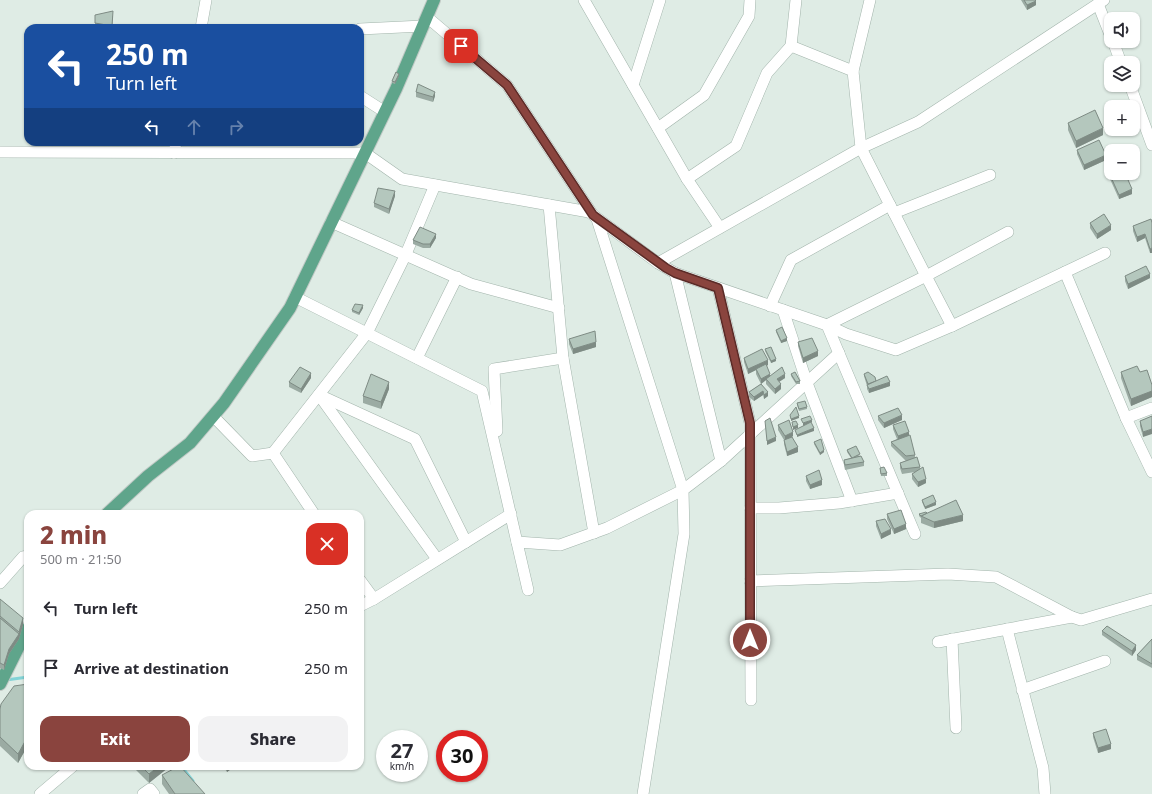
<!DOCTYPE html>
<html lang="en">
<head>
<meta charset="utf-8">
<style>
  body { margin:0; font-family:"Noto Sans",sans-serif; background:#f2f2f3; color:#2b2b33; height:100vh; display:flex; flex-direction:column; font-size:15px; white-space:nowrap }
  * { box-sizing:border-box; margin:0 }
  p { font-size:13px; color:#7c7c81 }
  .icon { flex:none; width:22px; height:22px; fill:none; stroke:currentColor; stroke-width:2; stroke-linecap:round; stroke-linejoin:round }
  .map { position:relative; flex:1; overflow:hidden }
  .side { position:absolute; left:24px; top:510px; width:340px; height:260px; display:flex; flex-direction:column; background:#fff; border-radius:12px; box-shadow:0 1px 3px #0004 }
  .side>* { flex:none }
  .guide { position:absolute; left:24px; top:24px; width:340px; height:122px; border-radius:12px; box-shadow:0 1px 3px #0004; background:#1a4fa0; color:#fff; overflow:hidden }
  .tools { position:absolute; left:1104px; top:12px; display:grid; gap:8px }
  .tools a { display:grid; place-items:center; width:36px; height:36px; border-radius:8px; background:#fff; box-shadow:0 1px 3px #0004; font-size:20px }
  .speed { position:absolute; left:376px; top:730px; display:flex; gap:8px; font-size:20px; font-weight:700; text-align:center }
  .speed>* { display:grid; place-content:center; width:52px; height:52px; border-radius:50%; background:#fff; box-shadow:0 1px 3px #0004; line-height:1 }
  .speed small { font-size:10px; font-weight:400 }
  .speed .limit { border:6px solid #d22; background:#fff; color:#111 }
  .pin { position:absolute; display:grid; place-items:center; width:34px; height:34px; color:#fff; margin:-17px; border-radius:8px; box-shadow:0 2px 6px #0006 }
  .me { position:absolute; width:44px; margin:-22px; rotate:0deg; stroke-linejoin:round; filter:drop-shadow(0 0 3px #0008) }
  .turn { display:flex; align-items:center; gap:14px; height:84px; padding:0 16px; font-size:18px }
  .turn .icon { width:52px; height:52px; stroke-width:2.5 }
  .turn b { display:block; font-size:28px; line-height:34px }
  .lanes { display:flex; align-items:center; height:38px; padding:0 16px; background:#0003; justify-content:center; gap:20px; direction:ltr }
  .lanes .off { opacity:.35 }
  .round { display:grid; place-items:center; flex:none; width:42px; height:42px; border-radius:12px; background:#f2f2f3 }
  .overview { display:flex; align-items:center; justify-content:space-between; height:68px; padding:0 16px }
  h1 { font-size:24px; font-weight:800; line-height:30px; color:#8a443e }
  .action { display:flex; gap:8px; margin-top:auto; padding:8px 16px }
  .action a { flex:1; height:46px; border-radius:12px; background:#8a443e; color:#fff; font-size:16px; font-weight:800; line-height:46px; text-align:center }
  .action a+a { background:#f2f2f3; color:#2b2b33 }
  ul { padding:0; list-style:none }
  li { display:flex; align-items:center; gap:12px; height:60px; padding:0 16px }
  li div { flex:1 }
  li b { display:block; font-size:15px }
  li em { font-style:normal }
  .map>svg:first-child { display:block }
</style>
</head>
<body>
<div class="map">
<svg width="1152" height="794" viewBox="0 0 1152 794">
  <rect width="100%" height="100%" fill="#dfece5"/>
  <g fill="none" stroke-linecap="round" stroke-linejoin="round">
    <g stroke="#82d3d6" stroke-width="3">
      <polyline points="6,680 28,677"/>
      <polyline points="181,766 193,781"/>
    </g>
    <g stroke="#a2b4ab" stroke-width="12">
      <g id="minor">
        <polyline points="584,0 687,179"/>
        <polyline points="1098,4 1111,37"/>
        <polyline points="427,17 507,85 593,215"/>
        <polyline points="201,28 206,0"/>
        <polyline points="360,29 423,26"/>
        <polyline points="1113,41 1121,63"/>
        <polyline points="791,46 796,0"/>
        <polyline points="853,71 870,0"/>
        <polyline points="633,85 660,0"/>
        <polyline points="1130,85 1152,145"/>
        <polyline points="360,96 385,112"/>
        <polyline points="658,128 704,95 749,16 750,0"/>
        <polyline points="0,152 365,153 402,179 589,212 658,263 675,273 827,325 846,334 896,350 952,326 1105,253"/>
        <polyline points="174,153 176,142"/>
        <polyline points="549,205 563,358 594,533"/>
        <polyline points="894,213 990,175"/>
        <polyline points="331,222 471,284 559,308"/>
        <polyline points="658,263 861,148 853,71 791,46 767,73 736,146 687,179 720,228"/>
        <polyline points="1065,272 1126,418 1152,472"/>
        <polyline points="718,288 750,423 751,700"/>
        <polyline points="295,297 482,391 528,590"/>
        <polyline points="770,306 791,260 890,205"/>
        <polyline points="783,310 807,383 852,501"/>
        <polyline points="827,325 926,276 861,148 918,122 1104,0"/>
        <polyline points="827,325 915,534"/>
        <polyline points="952,326 926,276 1008,232"/>
        <polyline points="417,358 457,277"/>
        <polyline points="319,395 415,439 466,542"/>
        <polyline points="319,395 437,559"/>
        <polyline points="213,416 252,456 273,453 314,514"/>
        <polyline points="1126,418 1152,408"/>
        <polyline points="497,431 494,369 563,358"/>
        <polyline points="273,453 367,333 406,254 435,185"/>
        <polyline points="721,461 839,353"/>
        <polyline points="750,508 779,508 839,503 898,493"/>
        <polyline points="517,542 560,545 607,528 683,490 597,219"/>
        <polyline points="360,580 374,599 511,514"/>
        <polyline points="750,581 948,574 996,577 1072,617 1081,620 1152,599"/>
        <polyline points="0,583 23,557 28,556"/>
        <polyline points="360,606 374,599"/>
        <polyline points="1007,629 1043,768 1045,794"/>
        <polyline points="952,639 956,728"/>
        <polyline points="938,642 1072,617"/>
        <polyline points="1022,690 1105,661"/>
        <polyline points="40,794 73,766"/>
        <polyline points="143,794 150,789 154,794"/>
        <polyline points="643,794 684,534 683,490 721,461 675,273"/>
      </g>
    </g>
    <g stroke="#c0c9c5" stroke-width="14">
      <g id="major">
        <polyline points="107,514 148,476 190,443 224,403 290,308 396,89 434,0"/>
        <polyline points="0,684 28,628"/>
      </g>
    </g>
    <use href="#minor" stroke="#fff" stroke-width="11"/>
    <use href="#major" stroke="#5fa58b" stroke-width="12"/>
  </g>
  <g fill="#9baba3">
    <polygon points="1021,0 1035,0 1036,5 1027,10"/>
    <polygon points="95,15 113,16 112,28 95,28"/>
    <polygon points="399,76 395,84 392,83 392,81"/>
    <polygon points="416,92 435,96 433,102 416,97"/>
    <polygon points="1068,123 1103,135 1076,148 1068,130"/>
    <polygon points="1077,150 1106,160 1084,170 1077,154"/>
    <polygon points="1110,175 1132,194 1119,199 1110,179"/>
    <polygon points="395,196 389,214 374,207 374,203"/>
    <polygon points="1151,219 1150,253 1145,238 1137,242 1133,231 1133,226"/>
    <polygon points="1090,223 1111,230 1097,239 1090,228"/>
    <polygon points="436,238 430,248 423,248 413,244 413,240"/>
    <polygon points="1125,276 1150,278 1128,289 1125,281"/>
    <polygon points="363,308 359,315 352,312 352,310"/>
    <polygon points="776,330 787,341 781,343 776,332"/>
    <polygon points="569,339 596,347 573,354 569,344"/>
    <polygon points="798,342 818,356 803,363 798,346"/>
    <polygon points="765,349 776,361 771,363 765,351"/>
    <polygon points="744,358 768,365 766,366 770,376 785,378 779,382 781,389 775,394 766,384 766,380 761,384 756,374 756,370 748,374 744,362"/>
    <polygon points="1121,372 1152,385 1152,397 1131,406 1121,378"/>
    <polygon points="791,374 800,381 800,384 796,384 791,376"/>
    <polygon points="864,374 876,381 890,386 869,393 867,389 867,386 864,376"/>
    <polygon points="311,378 301,393 289,387 289,382"/>
    <polygon points="761,384 768,396 764,399 763,395 754,401 749,397 749,392"/>
    <polygon points="389,389 381,409 363,403 363,396"/>
    <polygon points="797,403 807,407 807,409 799,411 797,405"/>
    <polygon points="878,416 902,420 884,428 878,420"/>
    <polygon points="1152,416 1143,437 1140,426 1140,421"/>
    <polygon points="778,425 793,436 792,437 798,452 787,456 784,444 784,440 778,430"/>
    <polygon points="893,425 909,436 915,455 915,458 920,467 920,469 926,483 918,487 912,479 912,474 915,472 902,474 900,468 900,463 906,461 891,446 891,442 897,439 893,429"/>
    <polygon points="814,442 824,452 820,455 814,444"/>
    <polygon points="847,450 860,456 864,462 864,466 845,470 844,465 844,460 851,458 847,452"/>
    <polygon points="880,468 887,473 887,476 881,476"/>
    <polygon points="806,476 822,485 810,489 806,481"/>
    <polygon points="922,500 936,505 925,509 922,502"/>
    <polygon points="927,513 963,521 934,528 921,523 921,518 919,516 919,514"/>
    <polygon points="887,514 906,529 894,534 887,519"/>
    <polygon points="876,521 891,534 881,539 876,526"/>
    <polygon points="0,599 23,625 19,639 9,654 4,670 0,668"/>
    <polygon points="1102,631 1136,650 1132,656 1102,635"/>
    <polygon points="1152,639 1152,668 1137,660 1137,655"/>
    <polygon points="28,684 28,745 18,763 0,746 0,709"/>
    <polygon points="1093,733 1111,749 1098,753 1093,737"/>
    <polygon points="132,766 169,766 169,767 149,783"/>
    <polygon points="223,766 235,766 227,772"/>
    <polygon points="162,775 205,794 169,794 162,784"/>
  </g>
  <g fill="#7e8b84">
    <polygon points="1036,1 1036,5 1027,10 1027,5"/>
    <polygon points="399,74 399,76 395,84 395,82"/>
    <polygon points="435,92 435,96 433,102 433,97"/>
    <polygon points="1103,128 1103,135 1076,148 1076,141"/>
    <polygon points="1106,155 1106,160 1084,170 1084,165"/>
    <polygon points="1132,189 1132,194 1119,199 1119,195"/>
    <polygon points="395,191 395,196 389,214 389,209"/>
    <polygon points="1111,225 1111,230 1097,239 1097,234"/>
    <polygon points="436,234 436,238 430,248 430,244"/>
    <polygon points="1145,234 1145,238 1137,242 1137,237"/>
    <polygon points="1152,248 1152,253 1150,253 1150,249"/>
    <polygon points="1150,274 1150,278 1128,289 1128,284"/>
    <polygon points="363,305 363,308 359,315 359,313"/>
    <polygon points="787,338 787,341 781,343 781,341"/>
    <polygon points="596,342 596,347 573,354 573,349"/>
    <polygon points="818,351 818,356 803,363 803,358"/>
    <polygon points="776,359 776,361 771,363 771,361"/>
    <polygon points="768,360 768,365 756,370 756,369 756,370 748,374 748,369"/>
    <polygon points="311,373 311,378 301,393 301,389"/>
    <polygon points="770,374 770,378 766,379 766,380 761,384 761,379"/>
    <polygon points="785,374 785,378 777,383 777,379"/>
    <polygon points="389,382 389,389 381,409 381,402"/>
    <polygon points="890,382 890,386 869,393 869,389"/>
    <polygon points="781,384 781,389 775,394 775,389"/>
    <polygon points="763,391 763,395 754,401 754,397"/>
    <polygon points="1152,391 1152,397 1131,406 1131,399"/>
    <polygon points="768,392 768,396 764,399 764,395"/>
    <polygon points="902,415 902,420 884,428 884,423"/>
    <polygon points="799,416 799,418 791,421 791,419"/>
    <polygon points="812,420 812,422 803,426 803,423"/>
    <polygon points="798,425 798,428 793,430 793,427"/>
    <polygon points="814,428 814,431 797,437 797,435"/>
    <polygon points="1152,429 1152,434 1143,437 1143,432"/>
    <polygon points="793,432 793,436 785,441 785,436"/>
    <polygon points="909,432 909,437 898,441 898,436"/>
    <polygon points="776,437 776,441 767,445 767,441"/>
    <polygon points="798,447 798,452 787,456 787,452"/>
    <polygon points="824,450 824,452 820,455 820,453"/>
    <polygon points="926,479 926,483 918,487 918,482"/>
    <polygon points="822,480 822,485 810,489 810,485"/>
    <polygon points="936,502 936,505 925,509 925,507"/>
    <polygon points="963,515 963,521 934,528 934,522"/>
    <polygon points="906,524 906,529 894,534 894,529"/>
    <polygon points="891,529 891,534 881,539 881,534"/>
    <polygon points="23,618 23,625 19,639 9,654 4,670 4,665 9,649 19,634 19,632"/>
    <polygon points="1136,645 1136,650 1132,656 1132,651"/>
    <polygon points="28,736 28,745 18,763 18,754"/>
    <polygon points="1111,744 1111,749 1098,753 1098,748"/>
    <polygon points="159,766 169,766 169,767 149,783 149,774"/>
    <polygon points="229,766 235,766 227,772 227,768"/>
  </g>
  <g fill="#b4c7bd" stroke="#7e8b84">
    <polygon points="1024,0 1035,0 1036,1 1027,5"/>
    <polygon points="113,11 112,26 95,23 95,15"/>
    <polygon points="396,72 399,74 395,82 392,81"/>
    <polygon points="418,84 435,92 433,97 416,92"/>
    <polygon points="1095,110 1103,128 1076,141 1068,123"/>
    <polygon points="1099,140 1106,155 1084,165 1077,150"/>
    <polygon points="1114,173 1125,173 1132,189 1119,195 1110,175"/>
    <polygon points="378,188 395,191 389,209 374,203"/>
    <polygon points="1104,214 1111,225 1097,234 1090,223"/>
    <polygon points="1151,219 1152,223 1152,248 1150,249 1145,234 1137,237 1133,226"/>
    <polygon points="420,227 436,234 430,244 423,244 413,240"/>
    <polygon points="1146,266 1150,274 1128,284 1125,276"/>
    <polygon points="355,304 363,305 359,313 352,310"/>
    <polygon points="782,327 787,338 781,341 776,330"/>
    <polygon points="595,331 596,342 573,349 569,339"/>
    <polygon points="812,338 818,351 803,358 798,342"/>
    <polygon points="771,347 776,359 771,361 765,349"/>
    <polygon points="762,349 768,360 748,369 744,358"/>
    <polygon points="766,364 770,374 761,379 756,369"/>
    <polygon points="1137,366 1140,372 1147,370 1152,385 1152,391 1131,399 1121,372"/>
    <polygon points="300,367 311,373 301,389 289,382"/>
    <polygon points="782,367 785,374 777,379 781,384 775,389 766,379"/>
    <polygon points="795,372 800,381 796,382 791,374"/>
    <polygon points="868,372 875,377 876,381 868,384 864,374"/>
    <polygon points="371,374 389,382 381,402 363,396"/>
    <polygon points="887,376 890,382 869,389 867,385"/>
    <polygon points="761,384 768,392 764,395 763,391 754,397 749,392"/>
    <polygon points="805,401 807,407 799,409 797,403"/>
    <polygon points="796,407 799,416 791,419 790,415"/>
    <polygon points="898,408 902,415 884,423 878,416"/>
    <polygon points="810,416 812,420 803,423 801,419"/>
    <polygon points="1152,416 1152,429 1143,432 1140,421"/>
    <polygon points="770,418 776,437 767,441 765,421"/>
    <polygon points="789,420 793,432 785,436 778,425"/>
    <polygon points="796,421 798,425 793,427 792,422"/>
    <polygon points="905,421 909,432 898,436 893,425"/>
    <polygon points="811,422 814,428 797,435 795,430"/>
    <polygon points="910,435 915,455 906,456 891,442"/>
    <polygon points="792,437 798,447 787,452 784,440"/>
    <polygon points="821,439 824,450 820,453 814,442"/>
    <polygon points="856,446 860,454 852,458 847,450"/>
    <polygon points="861,456 864,462 845,465 844,460"/>
    <polygon points="917,457 920,467 902,469 900,463"/>
    <polygon points="884,467 887,473 881,474 880,468"/>
    <polygon points="923,467 926,479 918,482 912,474"/>
    <polygon points="819,470 822,480 810,485 806,476"/>
    <polygon points="933,495 936,502 925,507 922,500"/>
    <polygon points="956,500 963,515 934,522 921,516"/>
    <polygon points="901,510 906,524 894,529 887,514"/>
    <polygon points="926,512 927,513 921,516 919,514"/>
    <polygon points="885,519 891,529 881,534 876,521"/>
    <polygon points="0,599 23,618 19,632 0,616"/>
    <polygon points="0,618 19,634 9,649 4,665 0,663"/>
    <polygon points="1107,626 1136,645 1132,651 1102,631"/>
    <polygon points="1152,639 1152,664 1137,655"/>
    <polygon points="28,684 28,736 18,754 0,737 0,709 1,704 14,686"/>
    <polygon points="1106,729 1111,744 1098,748 1093,733"/>
    <polygon points="141,766 159,766 149,774"/>
    <polygon points="179,766 180,766 205,794 175,794 162,775"/>
  </g>
  <g fill="none" stroke-linecap="round" stroke-linejoin="round">
    <g stroke="#5a2c28" stroke-width="10">
      <polyline id="route" points="461,46 507,85 593,215 666,268 675,273 718,288 750,423 750,640"/>
    </g>
    <use href="#route" stroke="#8a443e" stroke-width="7"/>
  </g>
</svg>
<div class="tools">
<a><svg class="icon" aria-label="sound" viewBox="0 0 24 24"><path d="M4 9h4l5-4v14l-5-4H4zM17 9q2 3 0 6"/></svg></a>
<a><svg class="icon" aria-label="layers" viewBox="0 0 24 24"><path d="M12 4l9 5-9 5-9-5zM3 14l9 5 9-5"/></svg></a>
<a>+</a>
<a>−</a>
</div>
<div class="speed"><div>27<small>km/h</small></div><div class="limit">30</div></div>
<div class="pin" style="left:461px;top:46px;background:#d93025"><svg class="icon" aria-label="arrive" viewBox="0 0 24 24"><path d="M6 21V4h12l-3 4 3 4H6"/></svg></div>
<svg class="me" style="left:750px;top:640px" viewBox="-20 -20 40 40"><circle r="17" fill="#8a443e" stroke="#fff" stroke-width="3"/><path d="M0-11L8 9 0 5-8 9z" fill="#fff"/></svg>
<div class="guide">
<div class="turn"><svg class="icon" aria-label="left" viewBox="0 0 24 24"><path d="M17 20v-9H6M10 6l-5 5 5 5"/></svg><div><b>250 m</b>Turn left</div></div>
<div class="lanes"><svg class="icon" aria-label="left" viewBox="0 0 24 24"><path d="M17 20v-9H6M10 6l-5 5 5 5"/></svg><svg class="icon off" aria-label="ahead" viewBox="0 0 24 24"><path d="M12 20V5M6 11l6-6 6 6"/></svg><svg class="icon off" aria-label="right" viewBox="0 0 24 24"><path d="M7 20v-9h11M14 6l5 5-5 5"/></svg></div>
</div>
<section class="side">
<div class="overview"><div><h1>2 min</h1><p>500 m · 21:50</p></div><a class="round" style="background:#d93025;color:#fff"><svg class="icon" aria-label="close" viewBox="0 0 24 24"><path d="M6 6l12 12M18 6L6 18"/></svg></a></div>
<ul>
<li><svg class="icon" aria-label="left" viewBox="0 0 24 24"><path d="M17 20v-9H6M10 6l-5 5 5 5"/></svg><div><b>Turn left</b></div><em>250 m</em></li>
<li><svg class="icon" aria-label="arrive" viewBox="0 0 24 24"><path d="M6 21V4h12l-3 4 3 4H6"/></svg><div><b>Arrive at destination</b></div><em>250 m</em></li>
</ul>
<div class="action"><a>Exit</a><a>Share</a></div>
</section>
</div>
</body>
</html>
